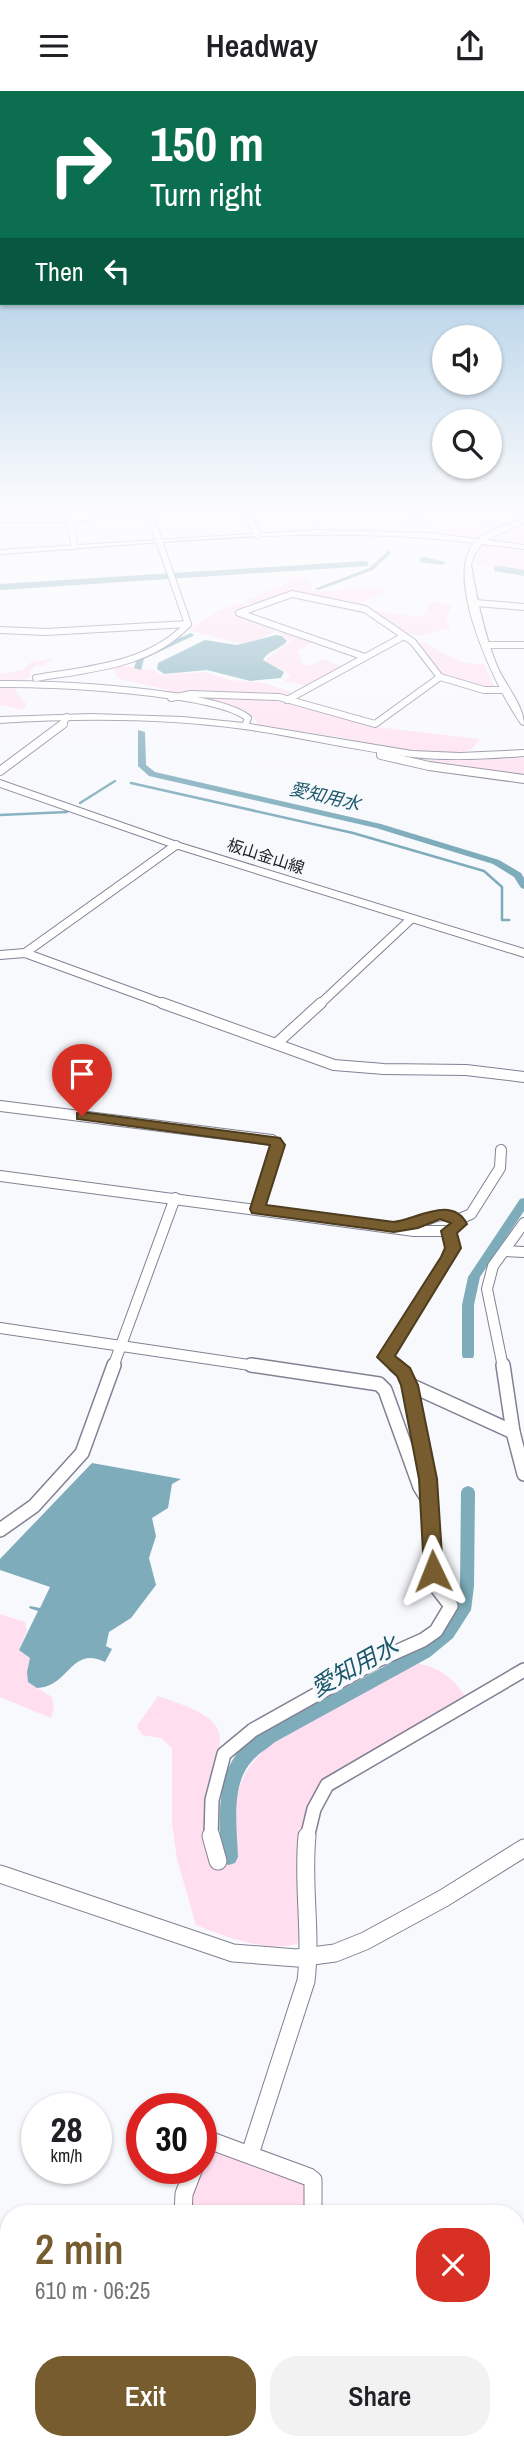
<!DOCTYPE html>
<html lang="en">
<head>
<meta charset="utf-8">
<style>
  body { margin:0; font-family:"Archivo Narrow","Noto Sans JP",sans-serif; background:#f2f2f2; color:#202124; height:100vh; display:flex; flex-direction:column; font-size:26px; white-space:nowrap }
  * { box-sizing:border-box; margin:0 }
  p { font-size:23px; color:#757577 }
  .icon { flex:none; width:38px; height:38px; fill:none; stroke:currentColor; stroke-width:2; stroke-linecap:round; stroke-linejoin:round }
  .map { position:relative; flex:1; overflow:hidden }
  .side { position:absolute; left:0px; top:2114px; width:525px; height:245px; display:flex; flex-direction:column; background:#fff; border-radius:28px 28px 0 0; box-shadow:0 2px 5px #0004 }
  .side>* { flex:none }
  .hud { position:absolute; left:0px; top:0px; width:525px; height:214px; box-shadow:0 2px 5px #0004; background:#0b6e4f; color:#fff; overflow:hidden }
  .buttons { position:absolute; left:432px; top:234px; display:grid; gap:14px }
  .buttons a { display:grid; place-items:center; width:70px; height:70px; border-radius:50%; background:#fff; box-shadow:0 2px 5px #0004; font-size:35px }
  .speed { position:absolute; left:21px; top:2002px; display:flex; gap:14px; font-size:35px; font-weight:700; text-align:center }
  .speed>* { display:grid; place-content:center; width:91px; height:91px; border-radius:50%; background:#fff; box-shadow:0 2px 5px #0004; line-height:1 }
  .speed small { font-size:18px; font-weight:400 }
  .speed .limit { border:10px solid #d22; background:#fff; color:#111 }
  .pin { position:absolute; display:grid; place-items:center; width:60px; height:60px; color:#fff; margin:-72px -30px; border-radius:50% 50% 50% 0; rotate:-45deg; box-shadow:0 0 7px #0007 }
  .pin .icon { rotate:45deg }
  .me { position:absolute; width:77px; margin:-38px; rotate:358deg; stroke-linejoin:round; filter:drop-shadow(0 0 5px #0008) }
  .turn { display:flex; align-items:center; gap:24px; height:147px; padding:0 35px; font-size:32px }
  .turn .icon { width:91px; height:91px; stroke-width:2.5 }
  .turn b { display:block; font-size:49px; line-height:60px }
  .then { display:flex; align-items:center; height:66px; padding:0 35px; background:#0003; gap:14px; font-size:26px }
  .round { display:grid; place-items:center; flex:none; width:74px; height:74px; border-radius:28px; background:#f2f2f2 }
  .summary { display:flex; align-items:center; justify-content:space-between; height:119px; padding:0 35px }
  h1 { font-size:42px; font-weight:600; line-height:52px; color:#765c2e }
  .button { display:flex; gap:14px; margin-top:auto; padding:14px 35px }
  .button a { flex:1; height:80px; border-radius:28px; background:#765c2e; color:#fff; font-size:28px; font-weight:600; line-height:80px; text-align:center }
  .button a+a { background:#f2f2f2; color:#202124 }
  header { display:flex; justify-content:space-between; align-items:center; height:91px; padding:0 35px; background:#fff; font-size:32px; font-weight:600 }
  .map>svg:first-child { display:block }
</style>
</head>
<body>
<header><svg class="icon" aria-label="menu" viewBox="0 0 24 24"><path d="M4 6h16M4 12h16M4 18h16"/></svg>Headway<svg class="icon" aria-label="share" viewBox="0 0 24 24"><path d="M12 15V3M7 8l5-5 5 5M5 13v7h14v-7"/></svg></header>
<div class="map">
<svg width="524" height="2359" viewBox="0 0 524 2359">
  <rect width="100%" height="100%" fill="#f8f9fd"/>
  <g fill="#ffdfef">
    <polygon points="344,420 408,425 403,430 415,432 461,422 461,420 479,420 480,427 507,438 524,439 524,482 473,473 476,459 485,449 410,441 312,439 312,432 319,424"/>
    <path d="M303,486L312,493L311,499C339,503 357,492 388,500L358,512L373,519L421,526L431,511L452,514L446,527L450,537L419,545L393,539L369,524L329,516L298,501L252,513L244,510L287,492V487Z"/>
    <polygon points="240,512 247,516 232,523 274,537 274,541 246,554 187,539 220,519"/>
    <polygon points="280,538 315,550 297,560 302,572 309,575 324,568 343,576 307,595 284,590 290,586 287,581 269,574 265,569 291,550 278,542"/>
    <path d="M423,550C443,562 461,575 484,573L495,597L445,587L418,554Z"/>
    <polygon points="51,568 53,570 44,572 46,575 36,574 30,580 30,586 15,591 15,599 26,613 24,619 0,614 0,583 23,579 31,571"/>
    <polygon points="114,574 153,579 161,584 205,581 230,589 264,592 292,601 281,609 376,636 480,648 471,659 458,661 466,669 524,667 524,686 429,673 390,665 351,648 259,634 250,622 223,614 180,607 167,599 117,587 114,578 103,580 101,577"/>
    <polygon points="0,1523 25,1531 27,1540 19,1558 31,1567 27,1581 28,1591 52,1606 54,1617 51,1627 0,1606"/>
    <path d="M415,1572C439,1576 452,1586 466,1606L339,1682L316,1700L298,1749L306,1848C280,1867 222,1845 196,1834L177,1768L172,1732V1657L161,1647L142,1644L137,1635L158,1605C254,1636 211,1648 206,1720C205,1737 212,1757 215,1774L234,1766C234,1712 231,1686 275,1649Z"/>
    <polygon points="209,2056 305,2090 307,2123 190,2123 189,2106"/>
    <polygon points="200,2350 258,2350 257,2359 199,2359"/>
  </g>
  <g fill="#7eacbb">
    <path d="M276,544L282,545L287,550C280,559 268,559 263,569L284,581L281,587L250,590L207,579L164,583L157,578L158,572L205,549L237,554Z"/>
    <path d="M92,1372L181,1388L172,1393L168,1417L152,1427L156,1445L149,1467L156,1494L131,1527L109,1541L106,1555L112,1558L105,1571C71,1554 69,1596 37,1597L28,1591L27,1581L30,1567L19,1559L38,1520L29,1517L30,1515L40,1517L50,1496L0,1479V1468Z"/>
  </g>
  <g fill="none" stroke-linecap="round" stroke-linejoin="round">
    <g stroke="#7eacbb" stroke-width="2.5">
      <polyline points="131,692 353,742 484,780 502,796 502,829 509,829"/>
      <polyline points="80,712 115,690"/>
      <polyline points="0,724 67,721"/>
    </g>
    <g fill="#7eacbb" fill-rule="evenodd">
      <polygon points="419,420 425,420 414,433 410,433"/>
      <polygon points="389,459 391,462 373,479 319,499 314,498 369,477"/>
      <polygon points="191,542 194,544 193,545 144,568 141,579 134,577 138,565"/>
      <polygon points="138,639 145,641 146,674 155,681 381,733 499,769 521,782 524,787 524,798 521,797 514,786 493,773 376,737 149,685 138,675"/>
      <polygon points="524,1107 524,1120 480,1186 474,1214 474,1264 473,1267 463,1267 462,1264 462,1214 468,1186 520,1108"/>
      <path d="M468,1395L473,1397L475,1401L474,1495L471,1519L453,1547L430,1566L275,1651C268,1657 259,1662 253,1669C230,1692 237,1736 238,1766L235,1772L229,1774L223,1772L220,1766C220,1732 215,1685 241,1658C247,1652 256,1646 263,1641L420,1556L443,1537L456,1518L460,1495L461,1401L463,1397Z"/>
      <rect x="257" y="2350" width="22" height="9"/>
    </g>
    <g fill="#7eacbb" fill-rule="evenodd">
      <polygon points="424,466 447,471 442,474 420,471 420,467"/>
      <polygon points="364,470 368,471 368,475 0,499 0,493"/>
      <polygon points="498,475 524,479 524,485 494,480 494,476"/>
    </g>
    <g stroke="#808193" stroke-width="8">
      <g id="street-far4">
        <polyline points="246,420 258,444"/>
        <polyline points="149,421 188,533"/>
        <polyline points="0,428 62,428 158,420"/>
        <polyline points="70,431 75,455"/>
        <polyline points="475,512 524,516"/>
        <polyline points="0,539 46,541 188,533"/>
        <polyline points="485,554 524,554"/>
        <polyline points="365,566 239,522 292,503 365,518 413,551 440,586 484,599 501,599"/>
        <path d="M36,587C89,578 149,575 188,533"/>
        <path d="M0,593C48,592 214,600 248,627L245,635"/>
        <polyline points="171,607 191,603 279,606 375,633 440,586"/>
        <polyline points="287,609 404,545"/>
        <polyline points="61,635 67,626"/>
      </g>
    </g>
    <g stroke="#808193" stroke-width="10">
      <g id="street-far3">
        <polyline points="381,659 381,664 429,675 524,688"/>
        <polyline points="0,680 63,633"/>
        <polyline points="25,862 176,754"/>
        <polyline points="0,864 25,862 167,914"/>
        <polyline points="319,914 411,828"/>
      </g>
    </g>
    <g stroke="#808193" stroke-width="12">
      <g id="street-far2">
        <polyline points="162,912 334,974 384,978 466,979 524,986"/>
        <polyline points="276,953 321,912"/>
        <polyline points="0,1015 272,1049 277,1054 257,1118"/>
        <path d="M0,1085L414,1140H449L459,1133C444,1115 430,1130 412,1134C406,1135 400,1135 394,1136"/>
        <polyline points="457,1129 471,1123 500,1077 501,1059"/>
        <polyline points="505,1160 524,1161"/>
        <polyline points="0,1237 263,1276"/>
        <polyline points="113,1276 175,1107"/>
        <polyline points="397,1276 386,1266 449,1166 453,1157 449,1140"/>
        <polyline points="503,1276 487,1198 493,1175 524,1132"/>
      </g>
    </g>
    <g stroke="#808193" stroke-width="16">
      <g id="street-far1">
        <polyline points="251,1274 379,1293 385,1299 420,1396 427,1407"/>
        <polyline points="503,1274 513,1341 524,1383"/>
        <polyline points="410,1294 513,1341"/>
        <polyline points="0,1439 34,1415 82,1362 114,1274"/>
        <polyline points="211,1747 212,1709 224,1663 253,1639 378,1569 423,1549 436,1540 451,1515 434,1493 428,1388 410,1294 404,1282 395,1274"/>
        <polyline points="307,1747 314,1718 327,1694 524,1579"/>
      </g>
    </g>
    <g stroke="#808193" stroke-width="19">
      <g id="street">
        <polyline points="211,1745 218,1770"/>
        <polyline points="0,1783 233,1862 297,1867 335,1862 365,1850 444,1807 524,1757"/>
        <polyline points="201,2060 206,2048 309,2086 313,2089 313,2123"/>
        <path d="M250,2063L306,1890C312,1841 302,1794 307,1745"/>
        <polyline points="183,2123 184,2103 194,2077"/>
        <polyline points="192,2359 193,2350"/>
        <polyline points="306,2359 307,2350"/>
      </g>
    </g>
    <g stroke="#808193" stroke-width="2">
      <g id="secondary">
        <path d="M524,427V432L487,449L524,454V458L482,453L474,464L471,474C477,508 484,543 497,575C505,594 524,614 524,634L521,633C497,599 443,488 474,452C317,432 157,453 0,463V459L317,439L428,442L478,448L494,438Z"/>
        <path d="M91,623L183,626L244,632L412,660L460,662L524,659V665C487,668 450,670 412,666C356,660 301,646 244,638C163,627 81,627 0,632V626Z"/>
        <polygon points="0,689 180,752 524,858 524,866 172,756 0,696"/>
      </g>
    </g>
    <use href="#street-far4" stroke="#fff" stroke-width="6"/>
    <use href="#street-far3" stroke="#fff" stroke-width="8"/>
    <use href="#street-far2" stroke="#fff" stroke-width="10"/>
    <use href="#street-far1" stroke="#fff" stroke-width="13"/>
    <use href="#street" stroke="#fff" stroke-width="17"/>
    <use href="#secondary" fill="#fff" fill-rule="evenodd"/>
  </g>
  <linearGradient id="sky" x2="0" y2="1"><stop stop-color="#7db1d6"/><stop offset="0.56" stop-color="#fcfcfe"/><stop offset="1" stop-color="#fcfcfe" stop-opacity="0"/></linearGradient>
  <rect width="524" height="750" fill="url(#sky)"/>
  <path fill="#765c2e" stroke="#4d3c1e" stroke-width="2" d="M82,1021L280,1047L285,1054L266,1114L394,1131C417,1128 452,1104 467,1133L457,1142L461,1157L395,1265L410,1277L418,1294L437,1388L443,1480L440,1486L433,1488L427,1486L424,1480L419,1388L401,1294L397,1285L377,1266L441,1166L445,1157L441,1140L451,1132L440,1128L418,1137L394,1141L252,1122L250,1118L270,1054L77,1028V1022Z"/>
  <g text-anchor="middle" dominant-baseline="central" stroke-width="7" stroke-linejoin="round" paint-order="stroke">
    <g font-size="16" fill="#1d1d24" stroke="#f8f9fd">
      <text transform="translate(266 765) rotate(18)">板山金山線</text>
    </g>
    <g font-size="18" font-style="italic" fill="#1a5869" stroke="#f8f9fd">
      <text transform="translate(325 705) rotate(13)">愛知用水</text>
    </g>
    <g font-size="24" font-style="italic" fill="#1a5869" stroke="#f8f9fd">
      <text transform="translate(354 1575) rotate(-29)">愛知用水</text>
    </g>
  </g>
</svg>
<div class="buttons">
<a><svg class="icon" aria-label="sound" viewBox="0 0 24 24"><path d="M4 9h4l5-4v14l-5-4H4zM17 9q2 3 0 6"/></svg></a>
<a><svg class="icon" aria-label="search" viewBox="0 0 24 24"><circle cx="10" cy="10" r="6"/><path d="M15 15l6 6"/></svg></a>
</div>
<div class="speed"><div>28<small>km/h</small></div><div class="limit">30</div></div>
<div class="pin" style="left:82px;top:1025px;background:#d93025"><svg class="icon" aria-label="arrive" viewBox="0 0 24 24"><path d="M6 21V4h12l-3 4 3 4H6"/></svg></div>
<svg class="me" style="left:433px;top:1480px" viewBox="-20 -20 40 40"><path d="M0-17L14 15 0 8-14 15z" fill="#765c2e" stroke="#fff" stroke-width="4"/></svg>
<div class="hud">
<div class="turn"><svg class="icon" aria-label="right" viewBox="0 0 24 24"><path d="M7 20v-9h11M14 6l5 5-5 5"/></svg><div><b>150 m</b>Turn right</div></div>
<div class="then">Then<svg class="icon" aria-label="left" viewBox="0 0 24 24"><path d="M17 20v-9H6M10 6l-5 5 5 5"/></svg></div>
</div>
<section class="side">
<div class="summary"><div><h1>2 min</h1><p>610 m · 06:25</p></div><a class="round" style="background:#d93025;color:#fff"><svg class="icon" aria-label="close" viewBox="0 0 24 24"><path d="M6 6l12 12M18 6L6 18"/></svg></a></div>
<div class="button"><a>Exit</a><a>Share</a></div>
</section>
</div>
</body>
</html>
